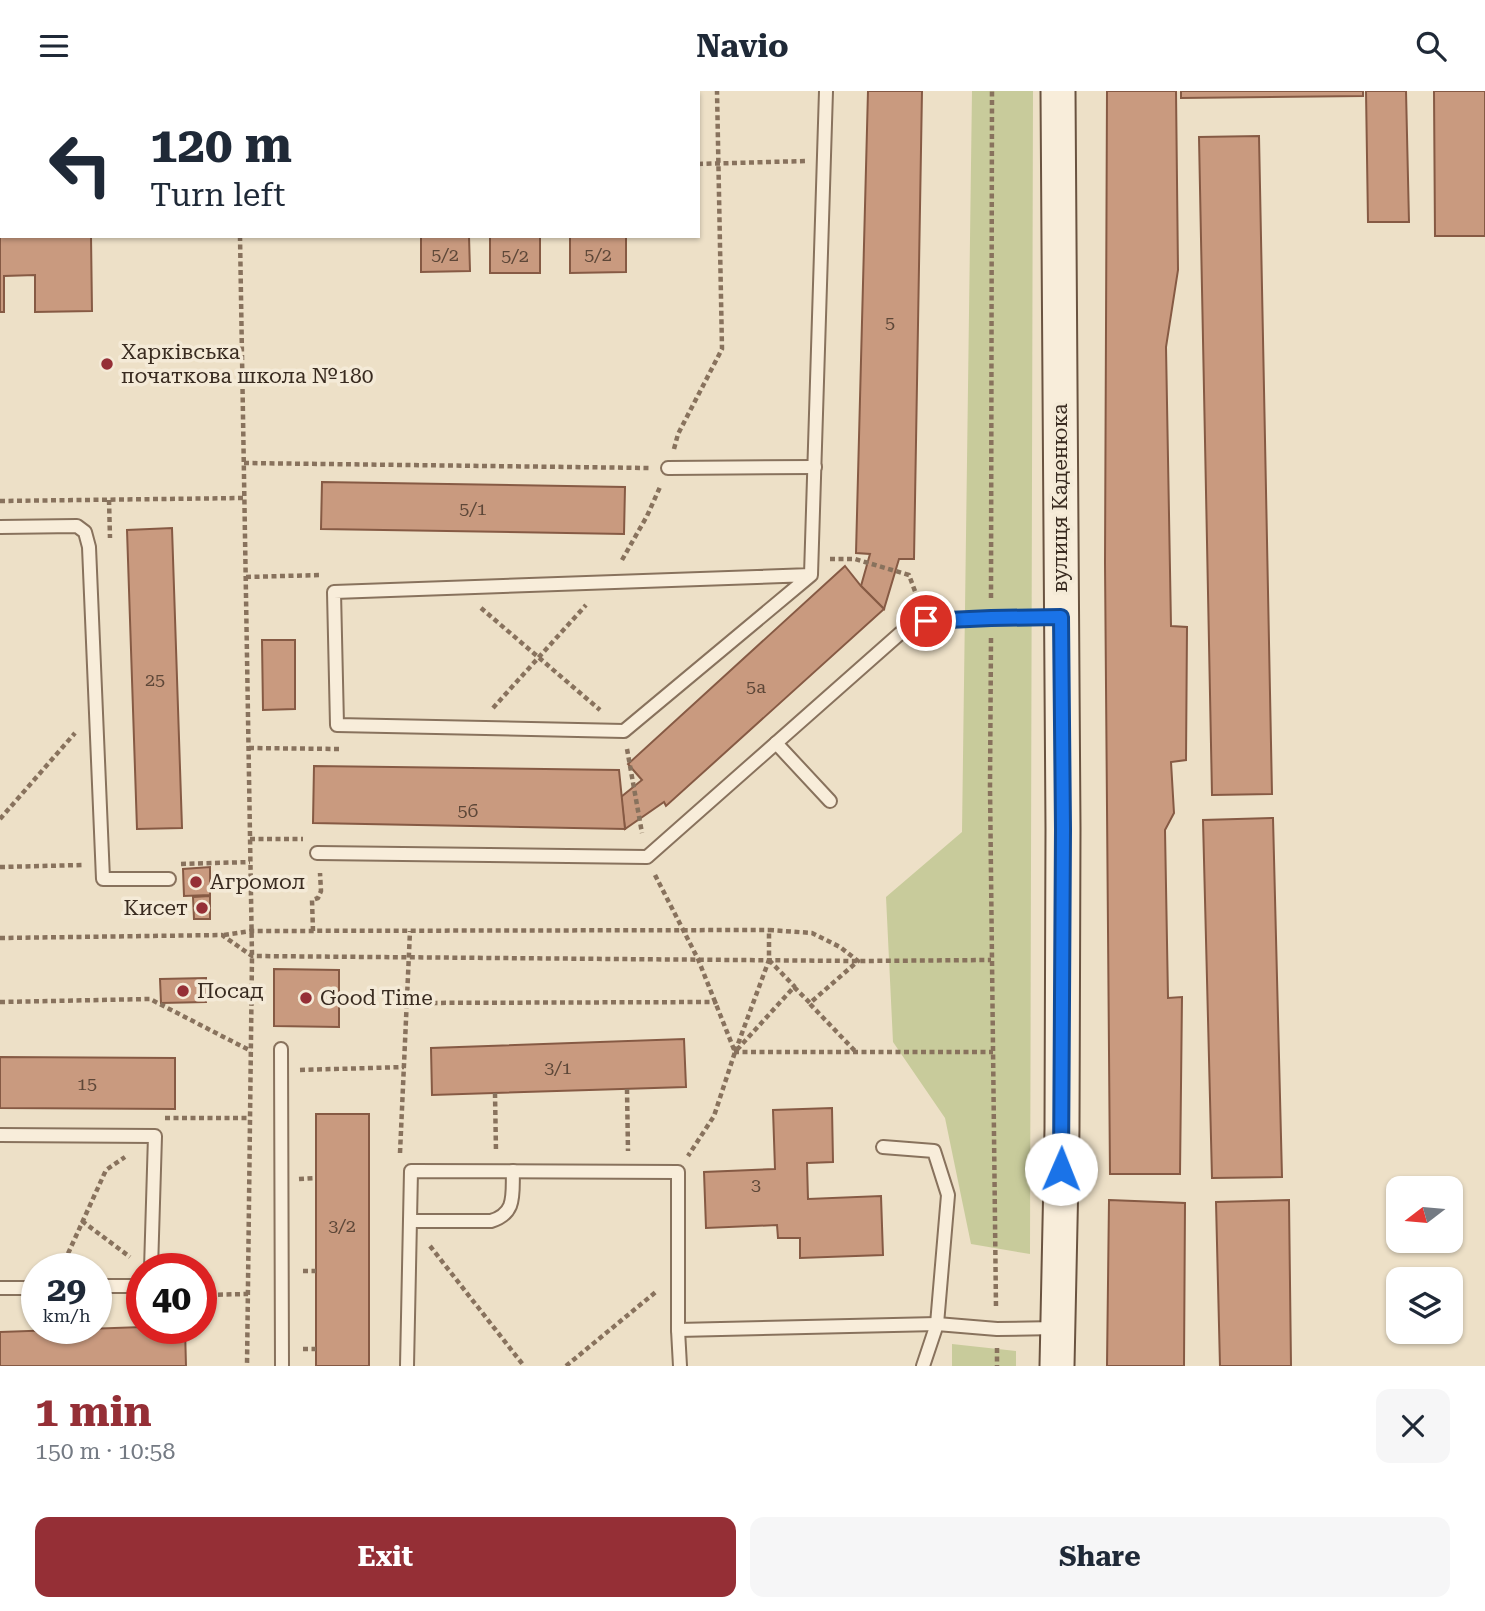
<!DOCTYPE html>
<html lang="en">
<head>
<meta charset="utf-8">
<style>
  body { margin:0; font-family:"Roboto Serif",serif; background:#f6f6f7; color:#1f2937; height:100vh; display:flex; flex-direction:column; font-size:26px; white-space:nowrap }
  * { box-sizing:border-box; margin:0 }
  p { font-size:23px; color:#747a83 }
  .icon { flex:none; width:38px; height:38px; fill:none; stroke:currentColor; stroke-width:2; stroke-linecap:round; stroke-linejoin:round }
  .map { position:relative; height:1275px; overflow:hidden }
  .panel { display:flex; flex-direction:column; background:#fff; flex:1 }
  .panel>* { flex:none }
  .hud { position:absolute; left:0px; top:0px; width:700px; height:147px; box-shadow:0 2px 5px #0004; background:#fff; color:#1f2937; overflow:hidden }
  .needle { width:46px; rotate:254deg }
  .fabs { position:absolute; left:1386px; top:1085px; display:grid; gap:14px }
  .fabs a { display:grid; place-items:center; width:77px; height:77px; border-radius:14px; background:#fff; box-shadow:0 2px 5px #0004; font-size:35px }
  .speed { position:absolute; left:21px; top:1162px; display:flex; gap:14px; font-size:35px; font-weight:700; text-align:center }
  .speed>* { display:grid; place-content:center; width:91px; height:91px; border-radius:50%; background:#fff; box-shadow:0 2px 5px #0004; line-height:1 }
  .speed small { font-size:18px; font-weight:400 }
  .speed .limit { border:10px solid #d22; background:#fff; color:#111 }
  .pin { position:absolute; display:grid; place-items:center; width:60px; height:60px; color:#fff; margin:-30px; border:4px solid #fff; border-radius:50%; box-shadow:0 2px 7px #0007 }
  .me { position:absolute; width:77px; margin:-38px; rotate:1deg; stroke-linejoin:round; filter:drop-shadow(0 0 5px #0008) }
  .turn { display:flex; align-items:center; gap:24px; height:147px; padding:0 35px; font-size:32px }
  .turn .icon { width:91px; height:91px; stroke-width:2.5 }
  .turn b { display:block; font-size:49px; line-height:60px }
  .round { display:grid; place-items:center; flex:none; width:74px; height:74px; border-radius:14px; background:#f6f6f7 }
  .summary { display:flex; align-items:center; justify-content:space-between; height:119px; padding:0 35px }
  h1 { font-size:42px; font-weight:700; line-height:52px; color:#952f36 }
  .primary-button { display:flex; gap:14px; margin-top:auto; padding:14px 35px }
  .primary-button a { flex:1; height:80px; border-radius:14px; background:#952f36; color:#fff; font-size:28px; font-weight:700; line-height:80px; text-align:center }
  .primary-button a+a { background:#f6f6f7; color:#1f2937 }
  header { display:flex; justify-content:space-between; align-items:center; height:91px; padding:0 35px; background:#fff; font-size:32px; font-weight:700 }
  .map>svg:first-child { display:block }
</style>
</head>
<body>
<header><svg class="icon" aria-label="menu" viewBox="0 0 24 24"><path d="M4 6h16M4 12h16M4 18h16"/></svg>Navio<svg class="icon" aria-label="search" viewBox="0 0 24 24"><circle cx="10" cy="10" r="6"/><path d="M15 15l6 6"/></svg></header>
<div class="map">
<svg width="1485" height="1275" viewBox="0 0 1485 1275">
  <rect width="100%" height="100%" fill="#ede0c7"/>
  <g fill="#c8cb9b">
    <polygon points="972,0 1033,0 1030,1163 971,1153 945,1027 893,951 886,806 962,741"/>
    <polygon points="952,1253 1016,1260 1016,1275 952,1275"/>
  </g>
  <g fill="#c99a7f" stroke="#865a44" stroke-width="2">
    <rect x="422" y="0" width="195" height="2"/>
    <polygon points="868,0 922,0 914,468 899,468 884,518 861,495 870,463 856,462"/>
    <polygon points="1107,0 1176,0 1178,179 1166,256 1171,535 1187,536 1186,669 1171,671 1174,722 1165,739 1168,907 1182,906 1180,1083 1110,1083 1105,472"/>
    <polygon points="1181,0 1363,0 1363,5 1181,7"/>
    <polygon points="1366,0 1406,0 1409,131 1368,131"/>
    <polygon points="1434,0 1485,0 1485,145 1435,145"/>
    <polygon points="0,7 2,7 2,145 91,145 92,220 35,221 35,184 4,185 4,221 0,221"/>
    <polygon points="1259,45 1272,703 1212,704 1199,46"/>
    <polygon points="421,145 472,145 469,145 470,180 421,181"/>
    <rect x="490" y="145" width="50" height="37"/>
    <polygon points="566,145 626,145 626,181 570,182 570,145"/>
    <polygon points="322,391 625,396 624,443 321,438"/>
    <polygon points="172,437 182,737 137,738 127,439"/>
    <polygon points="845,475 861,495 884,518 666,715 664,711 625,738 621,706 642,689 628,673"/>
    <polygon points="262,549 295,549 295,618 263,619"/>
    <polygon points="314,675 619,679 625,738 313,732"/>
    <polygon points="1273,727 1282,1086 1212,1087 1203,729"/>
    <polygon points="210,776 210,804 184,805 183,778"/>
    <polygon points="210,805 210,828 194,828 193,806"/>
    <polygon points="274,878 339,879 339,936 274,935"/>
    <polygon points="206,887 206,911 161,912 160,888"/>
    <polygon points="684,948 686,996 432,1004 431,957"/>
    <polygon points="0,966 175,967 175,1018 0,1017"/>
    <polygon points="832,1017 833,1071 807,1072 808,1108 881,1105 883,1164 800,1167 800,1147 778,1147 777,1134 706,1137 704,1081 775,1078 773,1019"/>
    <rect x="316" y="1023" width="53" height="252"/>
    <polygon points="1109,1109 1185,1112 1184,1275 1107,1275"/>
    <polygon points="1289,1109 1291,1275 1220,1275 1216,1111"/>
    <polygon points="142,1236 142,1237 185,1237 186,1275 0,1275 0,1241"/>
  </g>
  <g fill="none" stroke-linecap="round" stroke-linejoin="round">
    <g stroke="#88725d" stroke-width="16">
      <g id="lane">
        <polyline points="668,377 815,376"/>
        <polyline points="0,436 77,435 85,441 89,456 103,788 169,788"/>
        <polyline points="811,484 334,501 337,634 624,640 811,484 826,0"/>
        <polyline points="776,652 830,710"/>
        <polyline points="317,762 647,766 913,531 991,527 1060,526"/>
        <polyline points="281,958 282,1275"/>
        <polyline points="0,1044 155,1045 151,1178"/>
        <polyline points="883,1056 934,1060 948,1104 937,1233 923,1275"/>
        <path d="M410,1130H491C517,1122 512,1103 513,1080"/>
        <polyline points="96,1195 142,1195"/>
        <polyline points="0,1197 37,1197"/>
        <polyline points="678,1239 680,1275"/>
        <polyline points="407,1275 411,1080 678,1081 678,1239 937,1233 997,1238 1057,1237"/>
      </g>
    </g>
    <g stroke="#6a5340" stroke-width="37">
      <polyline id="secondary" points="1057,1275 1062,1038 1063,738 1058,0"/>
    </g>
    <g stroke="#88725d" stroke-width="4.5" stroke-dasharray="5 3.5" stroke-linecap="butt">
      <polyline points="237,0 237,2"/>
      <polyline points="698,73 805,70"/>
      <polyline points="240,145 252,865 247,1275"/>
      <polyline points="674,358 678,343 722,258 717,0"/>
      <polyline points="244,372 650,377"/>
      <polyline points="109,409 110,447"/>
      <polyline points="0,410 244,407"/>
      <polyline points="830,468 855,468 909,484 919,511"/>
      <polyline points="622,469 647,425 660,396"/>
      <polyline points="246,486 321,484"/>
      <polyline points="991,507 992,0"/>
      <polyline points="481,517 600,619"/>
      <polyline points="991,547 990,695 996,1217"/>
      <polyline points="493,617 586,514"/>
      <polyline points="249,657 339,658"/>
      <polyline points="627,658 642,742"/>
      <polyline points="0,728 75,642"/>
      <polyline points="250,748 303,748"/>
      <polyline points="181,773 250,771"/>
      <polyline points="0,776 82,774"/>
      <polyline points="655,784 698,868 735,961 714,1025 688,1065"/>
      <polygon points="769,839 812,842 840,856 858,870 810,912 794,896 735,961 769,869"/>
      <polyline points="313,840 312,809 318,807 321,800 320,782"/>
      <polyline points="224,844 251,840 769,839"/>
      <polyline points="0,847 222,844 252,865 858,870 991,869"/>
      <polyline points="769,869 795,896"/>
      <polyline points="0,911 150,908 251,960"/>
      <polyline points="407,912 715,911 716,913"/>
      <polyline points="810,913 856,961"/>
      <polyline points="734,961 993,961"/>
      <polyline points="300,979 404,976"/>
      <polyline points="627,998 628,1060"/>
      <polyline points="495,1002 496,1061"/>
      <polyline points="165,1027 250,1027"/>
      <polyline points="400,1062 410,840"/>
      <polyline points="299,1088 316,1087"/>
      <polyline points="82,1130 130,1166"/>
      <polyline points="430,1155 524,1275"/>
      <polyline points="61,1178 106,1079 125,1066"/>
      <polyline points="303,1180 316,1180"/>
      <polyline points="201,1204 248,1203"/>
      <polyline points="997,1257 997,1275"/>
      <polyline points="303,1258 316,1258"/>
      <polyline points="566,1275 657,1200"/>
    </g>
    <use href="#lane" stroke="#f8edda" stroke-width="12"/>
    <use href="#secondary" stroke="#f8edda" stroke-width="33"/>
  </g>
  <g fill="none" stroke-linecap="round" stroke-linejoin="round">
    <g stroke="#114b97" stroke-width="18">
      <polyline id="route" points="926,530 991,527 1061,526 1063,738 1061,1078"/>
    </g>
    <use href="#route" stroke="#1a73e8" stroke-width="12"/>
  </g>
  <g fill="#952f36" stroke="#f4ead7" stroke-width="2.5">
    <circle cx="107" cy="273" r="7"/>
    <circle cx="196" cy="791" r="7"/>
    <circle cx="202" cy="817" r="7"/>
    <circle cx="183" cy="900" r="7"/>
    <circle cx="306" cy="907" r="7"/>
  </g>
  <g text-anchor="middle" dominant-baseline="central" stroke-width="7" stroke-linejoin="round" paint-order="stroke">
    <g font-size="18" fill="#5d4738">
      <text x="445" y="163">5/2</text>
      <text x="598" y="163">5/2</text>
      <text x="515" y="164">5/2</text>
      <text x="890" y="231">5</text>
      <text x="473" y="417">5/1</text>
      <text x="155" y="588">25</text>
      <text x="756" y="595">5а</text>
      <text x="468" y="719">5б</text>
      <text x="558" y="976">3/1</text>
      <text x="87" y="992">15</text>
      <text x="756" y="1093">3</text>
      <text x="342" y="1134">3/2</text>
    </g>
    <g font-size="21" fill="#392b20" stroke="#f4ead7" text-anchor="start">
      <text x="121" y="261">Харківська<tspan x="121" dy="24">початкова школа №180</tspan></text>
      <text x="210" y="791">Агромол</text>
      <text x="188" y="817" text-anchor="end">Кисет</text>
      <text x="197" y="900">Посад</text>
      <text x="320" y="907">Good Time</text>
    </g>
    <g font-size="21" fill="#392b20" stroke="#f4ead7">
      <text transform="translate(1060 407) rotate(-90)">вулиця Каденюка</text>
    </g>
  </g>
</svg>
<div class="fabs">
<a><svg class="needle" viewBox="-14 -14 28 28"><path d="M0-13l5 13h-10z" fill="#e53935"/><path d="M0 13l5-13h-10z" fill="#747a83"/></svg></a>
<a><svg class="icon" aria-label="layers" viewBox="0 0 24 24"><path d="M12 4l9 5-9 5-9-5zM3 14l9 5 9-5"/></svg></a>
</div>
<div class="speed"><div>29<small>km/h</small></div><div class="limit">40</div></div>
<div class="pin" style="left:926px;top:530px;background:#d93025"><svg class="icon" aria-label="arrive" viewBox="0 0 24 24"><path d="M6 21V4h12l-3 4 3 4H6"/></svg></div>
<svg class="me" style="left:1061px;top:1078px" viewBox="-20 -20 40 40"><circle r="19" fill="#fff"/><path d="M0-13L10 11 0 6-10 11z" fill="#1a73e8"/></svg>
<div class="hud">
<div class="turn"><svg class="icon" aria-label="left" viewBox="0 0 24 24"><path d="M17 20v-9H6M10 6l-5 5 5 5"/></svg><div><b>120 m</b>Turn left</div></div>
</div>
</div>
<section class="panel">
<div class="summary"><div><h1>1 min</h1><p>150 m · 10:58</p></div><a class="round"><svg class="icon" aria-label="close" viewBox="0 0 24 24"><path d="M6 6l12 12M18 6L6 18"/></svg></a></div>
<div class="primary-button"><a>Exit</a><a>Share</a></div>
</section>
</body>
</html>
